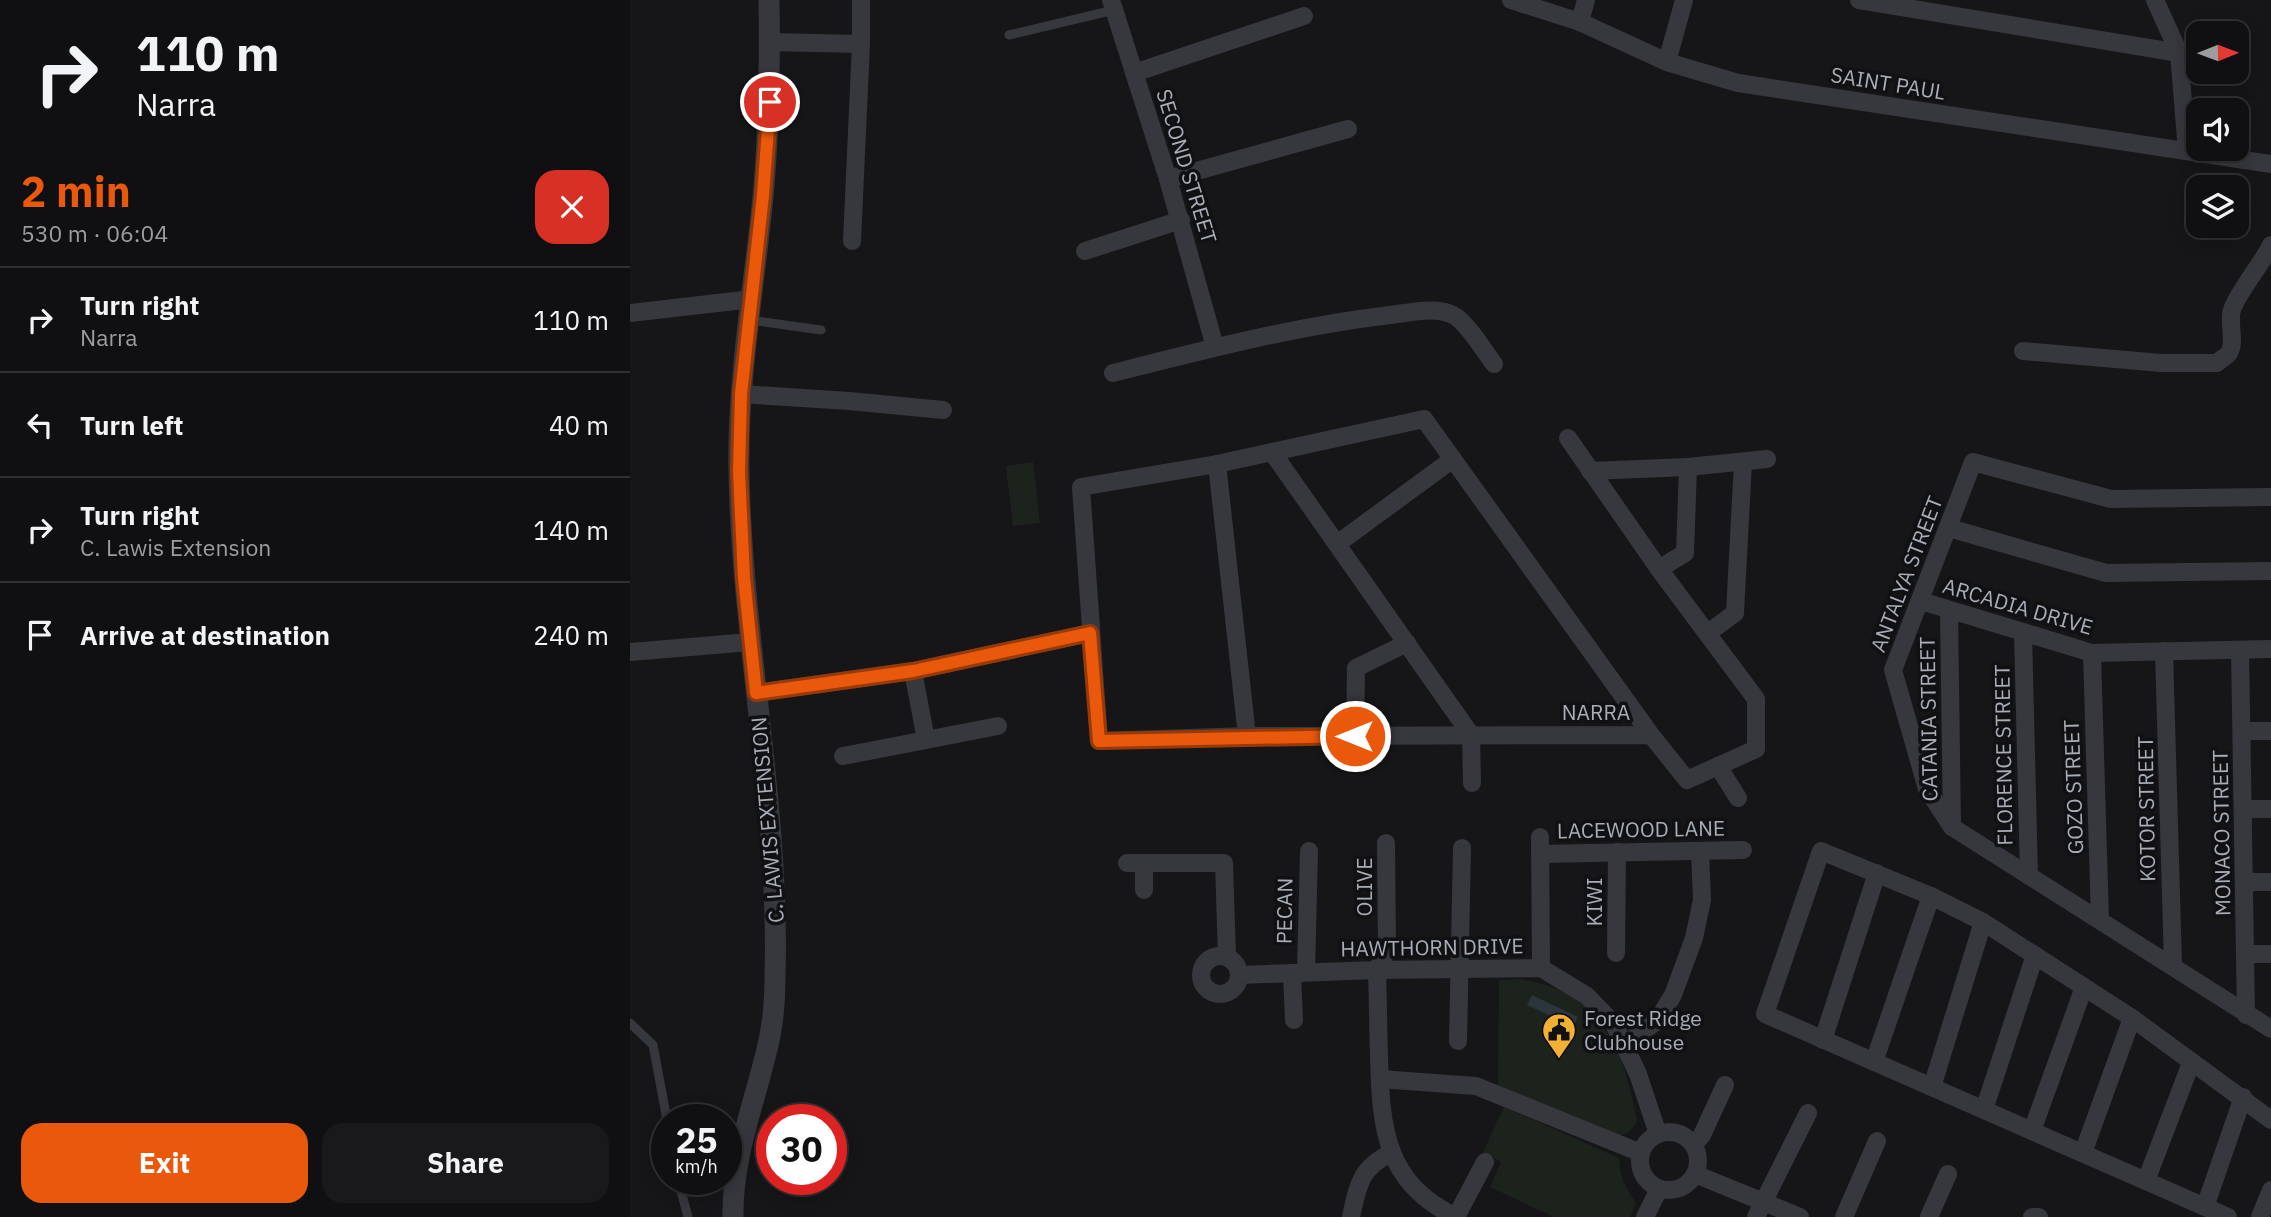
<!DOCTYPE html>
<html lang="en">
<head>
<meta charset="utf-8">
<style>
  body { margin:0; font-family:"IBM Plex Sans",sans-serif; background:#19191b; color:#f1f3f6; height:100vh; display:flex; flex-direction:column; font-size:26px; white-space:nowrap }
  * { box-sizing:border-box; margin:0 }
  p { font-size:23px; color:#9c9d9f }
  .icon { flex:none; width:38px; height:38px; fill:none; stroke:currentColor; stroke-width:2; stroke-linecap:round; stroke-linejoin:round }
  .map { position:relative; flex:1; overflow:hidden }
  .details { display:flex; flex-direction:column; background:#101012; width:630px }
  .details>* { flex:none }
  .top-card { background:#101012; color:#f1f3f6; overflow:hidden }
  .needle { width:46px; rotate:89deg }
  .controls { position:absolute; left:1556px; top:21px; display:grid; gap:14px }
  .controls a { display:grid; place-items:center; width:63px; height:63px; border-radius:14px; background:#101012; box-shadow:0 4px 18px #0003,0 0 0 2px #303032; font-size:35px }
  .speed { position:absolute; left:21px; top:1104px; display:flex; gap:14px; font-size:35px; font-weight:700; text-align:center }
  .speed>* { display:grid; place-content:center; width:91px; height:91px; border-radius:50%; background:#101012; box-shadow:0 4px 18px #0003,0 0 0 2px #303032; line-height:1 }
  .speed small { font-size:18px; font-weight:400 }
  .speed .limit { border:10px solid #d22; background:#fff; color:#111 }
  .pin { position:absolute; display:grid; place-items:center; width:60px; height:60px; color:#fff; margin:-30px; border:4px solid #fff; border-radius:50%; box-shadow:0 2px 7px #0007 }
  .me { position:absolute; width:77px; margin:-38px; rotate:270deg; stroke-linejoin:round; filter:drop-shadow(0 0 5px #0008) }
  .turn { display:flex; align-items:center; gap:24px; height:147px; padding:0 21px; font-size:32px }
  .turn .icon { width:91px; height:91px; stroke-width:2.5 }
  .turn b { display:block; font-size:49px; line-height:60px }
  .round { display:grid; place-items:center; flex:none; width:74px; height:74px; border-radius:21px; background:#19191b }
  .headline { display:flex; align-items:center; justify-content:space-between; height:119px; padding:0 21px }
  h1 { font-size:42px; font-weight:800; line-height:52px; color:#ea580c }
  .cta { display:flex; gap:14px; margin-top:auto; padding:14px 21px }
  .cta a { flex:1; height:80px; border-radius:21px; background:#ea580c; color:#fff; font-size:28px; font-weight:800; line-height:80px; text-align:center }
  .cta a+a { background:#19191b; color:#f1f3f6 }
  ul { padding:0; list-style:none }
  li { display:flex; align-items:center; gap:21px; height:105px; padding:0 21px; border-top:2px solid #303032 }
  li div { flex:1 }
  li b { display:block; font-size:26px }
  li em { font-style:normal }
  main { display:flex; flex:1; min-height:0 }
  .map>svg:first-child { display:block }
</style>
</head>
<body>
<main>
<section class="details">
<div class="top-card">
<div class="turn"><svg class="icon" aria-label="right" viewBox="0 0 24 24"><path d="M7 20v-9h11M14 6l5 5-5 5"/></svg><div><b>110 m</b>Narra</div></div>
</div>
<div class="headline"><div><h1>2 min</h1><p>530 m · 06:04</p></div><a class="round" style="background:#d93025;color:#fff"><svg class="icon" aria-label="close" viewBox="0 0 24 24"><path d="M6 6l12 12M18 6L6 18"/></svg></a></div>
<ul>
<li><svg class="icon" aria-label="right" viewBox="0 0 24 24"><path d="M7 20v-9h11M14 6l5 5-5 5"/></svg><div><b>Turn right</b><p>Narra</p></div><em>110 m</em></li>
<li><svg class="icon" aria-label="left" viewBox="0 0 24 24"><path d="M17 20v-9H6M10 6l-5 5 5 5"/></svg><div><b>Turn left</b></div><em>40 m</em></li>
<li><svg class="icon" aria-label="right" viewBox="0 0 24 24"><path d="M7 20v-9h11M14 6l5 5-5 5"/></svg><div><b>Turn right</b><p>C. Lawis Extension</p></div><em>140 m</em></li>
<li><svg class="icon" aria-label="arrive" viewBox="0 0 24 24"><path d="M6 21V4h12l-3 4 3 4H6"/></svg><div><b>Arrive at destination</b></div><em>240 m</em></li>
</ul>
<div class="cta"><a>Exit</a><a>Share</a></div>
</section>
<div class="map">
<svg width="1641" height="1217" viewBox="0 0 1641 1217">
  <rect width="100%" height="100%" fill="#161618"/>
  <g fill="#1c231d">
    <polygon points="403,462 410,523 383,526 376,466"/>
    <path d="M890,979C970,991 994,1049 1007,1122L998,1133L987,1136L868,1086L869,980Z"/>
    <path d="M874,1107L989,1158C989,1176 996,1188 1006,1203L1000,1217H924L860,1187L871,1162L853,1152Z"/>
  </g>
  <polygon fill="#2c353c" points="902,995 948,1017 941,1030 928,1024 925,1018 897,1005"/>
  <g fill="none" stroke-linecap="round" stroke-linejoin="round">
    <g stroke="#37383d" stroke-width="9">
      <polyline points="379,35 484,10"/>
      <polyline points="120,320 191,330"/>
      <polyline points="0,1023 23,1045 37,1120"/>
      <polyline points="48,1180 58,1217"/>
    </g>
    <g stroke="#37383d" stroke-width="18">
      <polyline points="481,0 538,179 585,347"/>
      <polyline points="881,0 950,22 1037,62 1108,83 1641,164"/>
      <polyline points="1229,0 1549,53"/>
      <polyline points="1525,0 1549,53 1557,151"/>
      <polyline points="950,22 956,0"/>
      <polyline points="139,42 231,44"/>
      <polyline points="1037,62 1054,0"/>
      <polyline points="504,73 674,16"/>
      <polyline points="538,179 718,129"/>
      <polyline points="222,241 231,44 231,0"/>
      <polyline points="455,251 551,220"/>
      <polyline points="0,313 122,299"/>
      <path d="M1393,351L1531,363H1587C1590,360 1597,356 1599,353C1606,341 1598,323 1602,310C1607,293 1632,264 1641,245"/>
      <path d="M483,373C574,350 666,326 760,315C779,313 805,306 823,315C837,322 854,351 864,364"/>
      <polyline points="111,394 219,401 313,410"/>
      <polyline points="938,438 1029,569 1126,699 1126,749 1057,780 1021,735 794,419 587,464 451,487 469,741 617,736 1021,735"/>
      <polyline points="642,452 841,735 842,783"/>
      <polyline points="587,464 617,736"/>
      <polyline points="960,471 1058,467 1137,459"/>
      <polyline points="1641,497 1481,499 1343,462 1263,670 1297,789 1322,827 1641,1029"/>
      <polyline points="1319,528 1476,573 1641,571"/>
      <polyline points="707,544 823,459"/>
      <polyline points="1029,569 1055,553 1058,467"/>
      <polyline points="1291,601 1462,653 1641,649"/>
      <polyline points="1319,610 1322,827"/>
      <polyline points="1393,632 1399,876"/>
      <polyline points="1078,633 1105,613 1113,462"/>
      <polyline points="1610,650 1616,1015"/>
      <polyline points="1534,651 1543,965"/>
      <polyline points="0,652 120,642"/>
      <polyline points="1462,653 1470,920"/>
      <polyline points="126,693 283,671 460,633"/>
      <polyline points="1612,731 1641,731"/>
      <polyline points="725,736 726,668 777,643"/>
      <polyline points="296,740 368,726"/>
      <polyline points="213,756 296,740 283,671"/>
      <polyline points="1088,766 1108,798"/>
      <polyline points="1614,809 1641,809"/>
      <polyline points="910,837 911,968"/>
      <path d="M756,843L757,950L747,970C748,999 748,1028 749,1057C751,1129 755,1183 826,1217"/>
      <polyline points="910,854 1113,850"/>
      <polyline points="497,863 594,863 597,957"/>
      <polyline points="1615,882 1641,882"/>
      <polyline points="514,890 514,863"/>
      <polyline points="986,953 987,852"/>
      <polyline points="1616,954 1641,954"/>
      <circle cx="590" cy="975" r="19"/>
      <polyline points="676,972 679,851"/>
      <polyline points="662,973 664,1020"/>
      <polyline points="609,975 747,970 911,968 957,996 984,1024 1008,1074 1028,1134"/>
      <polyline points="1193,1040 1247,873"/>
      <polyline points="828,1041 832,848"/>
      <polyline points="995,1044 1027,1021 1043,995 1064,938 1072,900 1070,851"/>
      <polyline points="1244,1062 1301,896"/>
      <polyline points="750,1079 846,1086 1011,1153"/>
      <polyline points="1302,1087 1353,922"/>
      <polyline points="1354,1110 1405,955"/>
      <polyline points="1402,1131 1454,987"/>
      <circle cx="1039" cy="1161" r="29"/>
      <polyline points="1064,1145 1072,1135 1095,1085"/>
      <polyline points="1453,1153 1502,1018"/>
      <polyline points="1065,1174 1170,1217"/>
      <polyline points="1516,1181 1561,1063"/>
      <polyline points="1575,1207 1613,1097"/>
      <path d="M721,1217C728,1185 730,1168 761,1153"/>
      <polyline points="826,1217 855,1162"/>
      <polyline points="1015,1217 1029,1189"/>
      <polyline points="1126,1217 1178,1113"/>
      <polyline points="1214,1217 1247,1141"/>
      <polyline points="1299,1217 1318,1174"/>
      <polyline points="1402,1217 1409,1217"/>
      <polyline points="1598,1217 1135,1014 1191,851 1301,896 1353,922 1502,1018 1641,1120"/>
      <polyline points="1630,1217 1641,1190"/>
    </g>
    <path stroke="#37383d" stroke-width="21" d="M103,1217C102,1158 124,1105 137,1049C143,1026 145,999 145,976C150,807 112,641 109,473C107,380 124,289 133,197C139,131 140,66 139,0"/>
  </g>
  <g fill="none" stroke-linecap="round" stroke-linejoin="round">
    <g stroke="#983908" stroke-width="18">
      <polyline id="route" points="140,102 133,195 111,394 109,472 114,578 126,693 283,671 460,633 469,741 725,736"/>
    </g>
    <use href="#route" stroke="#ea580c" stroke-width="12"/>
  </g>
  <defs>
    <g id="civic-pin" transform="scale(1.75)"><path d="M0 17L-7.5 6A9.5 9.5 0 1 1 7.5 6Z" fill="#f2b134" stroke="#111113"/><path d="M-.6-6.5H3V-4.5H.6V-3L4-1V1h2V6H-6V1h2V-1L-.6-3ZM-1.2 2.5V6h2.4V2.5Z" fill="#111"/></g>
  </defs>
  <g fill-rule="evenodd">
    <use href="#civic-pin" x="929" y="1030"/>
  </g>
  <g text-anchor="middle" dominant-baseline="central" stroke-width="7" stroke-linejoin="round" paint-order="stroke">
    <g font-size="21" fill="#a8adb8" stroke="#111113">
      <text transform="translate(1258 83) rotate(9)">SAINT PAUL</text>
      <text transform="translate(557 166) rotate(73)">SECOND STREET</text>
      <text transform="translate(1276 574) rotate(-69)">ANTALYA STREET</text>
      <text transform="translate(1388 606) rotate(16)">ARCADIA DRIVE</text>
      <text x="966" y="712">NARRA</text>
      <text transform="translate(1298 719) rotate(-91)">CATANIA STREET</text>
      <text transform="translate(1373 755) rotate(-91)">FLORENCE STREET</text>
      <text transform="translate(1443 787) rotate(-92)">GOZO STREET</text>
      <text transform="translate(1516 809) rotate(-91)">KOTOR STREET</text>
      <text transform="translate(137 820) rotate(-95)">C. LAWIS EXTENSION</text>
      <text transform="translate(1011 829) rotate(-1)">LACEWOOD LANE</text>
      <text transform="translate(1591 833) rotate(-91)">MONACO STREET</text>
      <text transform="translate(734 887) rotate(-90)">OLIVE</text>
      <text transform="translate(964 902) rotate(-90)">KIWI</text>
      <text transform="translate(654 911) rotate(-89)">PECAN</text>
      <text transform="translate(802 947) rotate(-1)">HAWTHORN DRIVE</text>
    </g>
    <g font-size="21" fill="#a8adb8" stroke="#111113" text-anchor="start">
      <text x="954" y="1018">Forest Ridge<tspan x="954" dy="24">Clubhouse</tspan></text>
    </g>
  </g>
</svg>
<div class="controls">
<a><svg class="needle" viewBox="-14 -14 28 28"><path d="M0-13l5 13h-10z" fill="#e53935"/><path d="M0 13l5-13h-10z" fill="#9c9d9f"/></svg></a>
<a><svg class="icon" aria-label="sound" viewBox="0 0 24 24"><path d="M4 9h4l5-4v14l-5-4H4zM17 9q2 3 0 6"/></svg></a>
<a><svg class="icon" aria-label="layers" viewBox="0 0 24 24"><path d="M12 4l9 5-9 5-9-5zM3 14l9 5 9-5"/></svg></a>
</div>
<div class="speed"><div>25<small>km/h</small></div><div class="limit">30</div></div>
<div class="pin" style="left:140px;top:102px;background:#d93025"><svg class="icon" aria-label="arrive" viewBox="0 0 24 24"><path d="M6 21V4h12l-3 4 3 4H6"/></svg></div>
<svg class="me" style="left:725px;top:736px" viewBox="-20 -20 40 40"><circle r="17" fill="#ea580c" stroke="#fff" stroke-width="3"/><path d="M0-11L8 9 0 5-8 9z" fill="#fff"/></svg>
</div>
</main>
</body>
</html>
